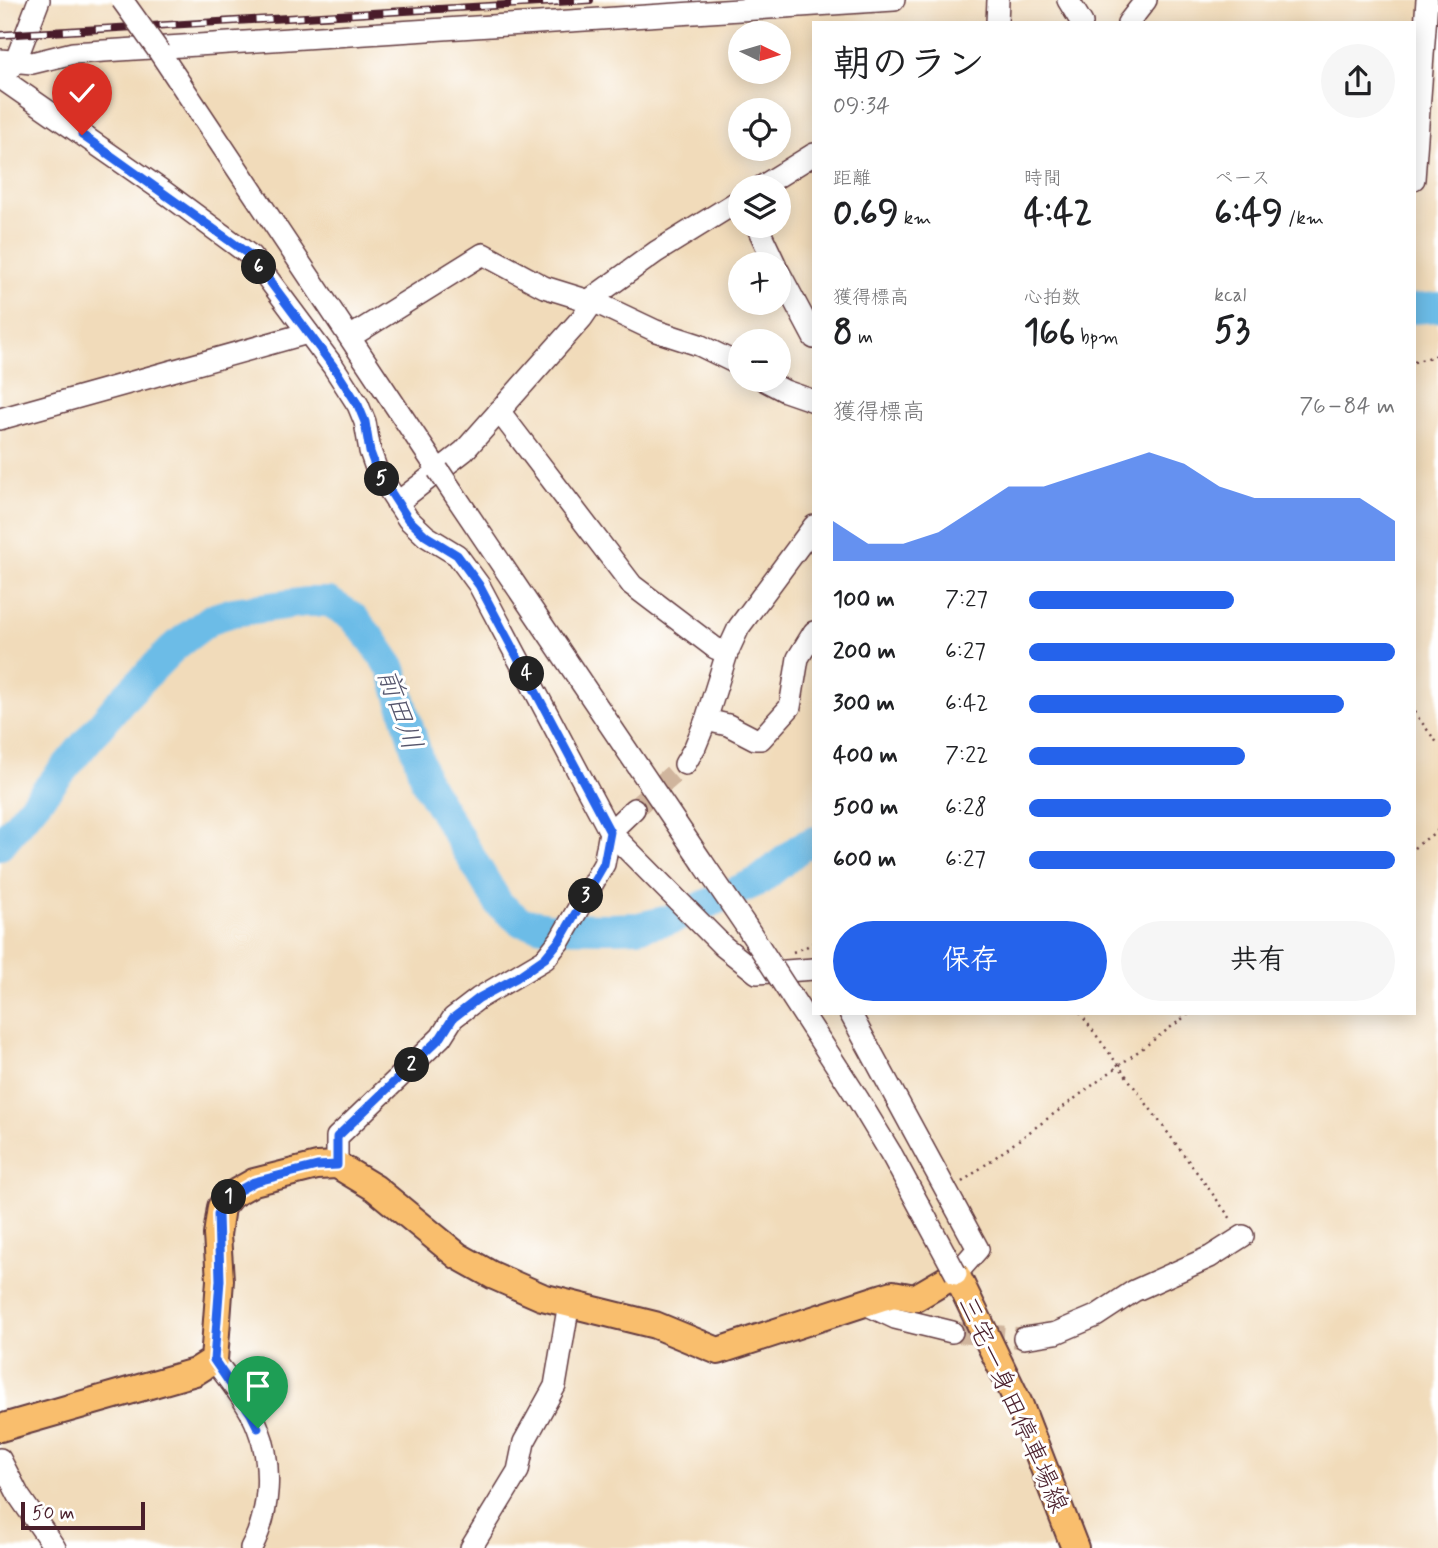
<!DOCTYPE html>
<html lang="ja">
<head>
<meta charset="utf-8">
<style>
  body { margin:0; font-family:Mynerve,"Klee One",sans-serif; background:#f6f6f6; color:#202124; height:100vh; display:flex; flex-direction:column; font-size:26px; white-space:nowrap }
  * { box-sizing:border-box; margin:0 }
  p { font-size:23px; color:#757577 }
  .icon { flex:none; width:38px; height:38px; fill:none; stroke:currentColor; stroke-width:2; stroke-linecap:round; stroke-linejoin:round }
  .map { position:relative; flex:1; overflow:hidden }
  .sheet { position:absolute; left:812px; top:21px; width:604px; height:994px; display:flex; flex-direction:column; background:#fff; border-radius:0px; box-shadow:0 4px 18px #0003 }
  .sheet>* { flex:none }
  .needle { width:46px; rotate:95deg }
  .buttons { position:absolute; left:728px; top:21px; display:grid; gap:14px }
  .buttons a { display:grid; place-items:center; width:63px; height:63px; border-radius:50%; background:#fff; box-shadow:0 4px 18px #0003; font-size:35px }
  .scale { position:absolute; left:21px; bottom:18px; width:124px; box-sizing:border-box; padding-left:7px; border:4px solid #4a1f2b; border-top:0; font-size:19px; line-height:24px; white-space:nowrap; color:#4a1f2b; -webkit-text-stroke:5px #fff; paint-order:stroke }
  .pin { position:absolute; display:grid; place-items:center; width:60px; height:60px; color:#fff; margin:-72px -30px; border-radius:50% 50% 50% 0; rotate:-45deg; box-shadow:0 0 7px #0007 }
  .pin .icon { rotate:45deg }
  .km { position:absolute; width:35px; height:35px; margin:-18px; border-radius:50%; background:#222; color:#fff; font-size:19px; line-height:35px; text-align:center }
  .round { display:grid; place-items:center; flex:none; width:74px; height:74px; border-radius:37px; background:#f6f6f6 }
  .headline { display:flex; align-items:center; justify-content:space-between; height:119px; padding:0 21px }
  h1 { font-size:38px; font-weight:700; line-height:52px }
  .stats { display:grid; grid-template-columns:repeat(3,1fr); gap:10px; height:119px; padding:7px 21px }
  .stats div { display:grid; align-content:center }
  .stats b { font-size:35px; font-weight:700 }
  .stats small { font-size:19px; font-weight:400 }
  .stats p { font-size:19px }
  .chart { height:196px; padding:14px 21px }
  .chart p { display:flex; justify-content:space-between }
  .chart svg { width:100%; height:126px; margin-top:7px; fill:#2563eb; opacity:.7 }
  .cta { display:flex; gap:14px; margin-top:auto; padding:14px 21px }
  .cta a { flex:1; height:80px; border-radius:42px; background:#2563eb; color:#fff; font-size:28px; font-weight:700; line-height:80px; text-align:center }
  .cta a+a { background:#f6f6f6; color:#202124 }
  ul { padding:0 21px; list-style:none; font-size:23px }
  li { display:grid; grid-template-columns:112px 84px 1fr; align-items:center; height:52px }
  li i { height:18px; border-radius:9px; background:#2563eb }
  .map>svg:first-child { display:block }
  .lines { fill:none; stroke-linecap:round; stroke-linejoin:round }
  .river { stroke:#6cbce7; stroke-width:30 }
  .minor-tunnel { stroke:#d0b59d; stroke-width:21; stroke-dasharray:21 10; stroke-linecap:butt }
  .minor-casing { stroke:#633b40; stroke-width:24 }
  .major-casing { stroke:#633b40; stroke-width:30 }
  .path { stroke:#633b40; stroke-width:2.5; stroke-dasharray:2 5; stroke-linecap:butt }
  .minor { stroke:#fff; stroke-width:21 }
  .major { stroke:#f9be6d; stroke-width:26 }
  .rail-casing { stroke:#4a1f2b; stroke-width:8 }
  .rail { stroke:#fff; stroke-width:5; stroke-dasharray:16; stroke-linecap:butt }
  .minor-bridge-casing { stroke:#633b40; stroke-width:24; stroke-linecap:butt }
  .minor-bridge { stroke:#fff; stroke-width:21 }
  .route-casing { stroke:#fff; stroke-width:14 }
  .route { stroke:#2563eb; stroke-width:9 }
  .labels { text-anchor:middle; stroke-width:6; stroke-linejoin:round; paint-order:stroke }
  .street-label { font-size:26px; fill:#4a1f2b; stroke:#fff }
  .water-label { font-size:28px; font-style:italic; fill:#56566d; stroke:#fff }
</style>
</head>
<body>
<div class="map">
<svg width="1438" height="1548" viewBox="0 0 1438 1548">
  <rect width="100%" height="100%" fill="#fff"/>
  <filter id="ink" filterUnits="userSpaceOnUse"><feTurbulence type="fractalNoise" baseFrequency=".0143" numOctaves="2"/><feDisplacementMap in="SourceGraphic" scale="14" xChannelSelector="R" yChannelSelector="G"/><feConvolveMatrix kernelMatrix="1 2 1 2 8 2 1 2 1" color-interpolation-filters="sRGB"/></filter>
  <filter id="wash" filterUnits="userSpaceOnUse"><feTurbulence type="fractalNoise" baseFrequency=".00686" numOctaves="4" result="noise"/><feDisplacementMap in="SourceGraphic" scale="28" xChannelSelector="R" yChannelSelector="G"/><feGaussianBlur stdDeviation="1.57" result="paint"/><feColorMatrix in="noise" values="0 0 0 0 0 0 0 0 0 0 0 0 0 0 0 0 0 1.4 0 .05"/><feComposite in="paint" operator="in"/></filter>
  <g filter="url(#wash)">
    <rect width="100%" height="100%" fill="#f1dbba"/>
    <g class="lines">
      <!-- river -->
      <g class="river">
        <path d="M1414,309L1438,307"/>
        <path d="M0,845L120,702L174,647L211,619L233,612L306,602H329L352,616L373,641L392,669L425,781L499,904L521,922L548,927L610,928L638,927L673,919L759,881L801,847L814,841"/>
      </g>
    </g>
  </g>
  <g filter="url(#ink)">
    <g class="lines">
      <!-- minor-tunnel -->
      <g class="minor-tunnel">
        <path d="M634,809L685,764"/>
        <path d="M952,1332L1024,1338"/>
      </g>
      <!-- minor casing -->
      <g class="minor-casing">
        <g id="minor">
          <path d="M1068,0L1082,23"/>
          <path d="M997,23L998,0"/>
          <path d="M1128,23L1146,0"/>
          <path d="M160,53L438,470"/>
          <path d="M0,60L32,63L73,53L894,0"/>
          <path d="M8,71L16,60L39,0"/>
          <path d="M2,79L163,191L251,256L333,366L358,405L365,422L370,451L377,471L408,519L426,536L457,555L479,585L610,832L723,946L757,973L814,969"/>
          <path d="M1414,179L1427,0"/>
          <path d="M761,187L814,154"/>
          <path d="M757,226L775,264"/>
          <path d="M779,272L814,338"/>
          <path d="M588,301L656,252L740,200"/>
          <path d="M350,337L483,254L544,287L599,304L656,331L699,345L740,365"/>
          <path d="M764,380L785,391L814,401"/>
          <path d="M499,411L632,585L715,648L727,653"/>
          <path d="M0,419L308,333"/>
          <path d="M397,503L464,451L582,318L593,302"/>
          <path d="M706,720L728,725L755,739H761L790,707L798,658L814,632"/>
          <path d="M685,764L695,747L706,720L727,653L739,627L814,526"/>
          <path d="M703,863L746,926"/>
          <path d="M850,1013L978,1249L956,1274"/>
          <path d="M337,1165V1137L441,1037L453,1018L479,998L545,959L560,940L604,864L610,832L634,809"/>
          <path d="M863,1303L895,1318L952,1332"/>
          <path d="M1024,1338L1056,1333L1096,1316L1134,1291L1210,1257L1243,1236"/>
          <path d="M214,1360C230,1381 249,1404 258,1428C273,1465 270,1513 251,1548"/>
          <path d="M0,1459L19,1496L55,1548"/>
          <path d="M471,1548L518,1471L524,1442L555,1386L569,1303"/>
        </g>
      </g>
      <!-- major casing -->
      <g class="major-casing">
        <path id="major" d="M0,1428L195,1372L214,1360L220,1280L217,1235L221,1207L231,1195L254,1182L317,1166L337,1165L375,1188L458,1256L492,1275L542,1297L655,1325L718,1351L883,1297L893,1294L915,1298L956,1274L1020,1406L1075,1548"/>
      </g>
      <!-- path -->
      <g class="path">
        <path d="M1414,362L1438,355"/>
        <path d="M1414,712L1438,744"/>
        <path d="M1414,848L1438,830"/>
        <path d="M793,952L806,947L814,942"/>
        <path d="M1080,1013L1231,1219"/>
        <path d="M962,1182L1190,1013"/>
      </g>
      <!-- minor -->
      <use href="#minor" class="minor"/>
      <!-- major -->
      <use href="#major" class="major"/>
      <!-- rail casing -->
      <g class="rail-casing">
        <path id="rail" d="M0,35L590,0"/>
      </g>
      <!-- rail -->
      <use href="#rail" class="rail"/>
      <!-- minor-bridge casing -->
      <g class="minor-bridge-casing">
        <g id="minor-bridge">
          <path d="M122,0L160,53"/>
          <path d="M438,470L703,863"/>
          <path d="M746,926L858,1099L893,1157L956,1274"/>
        </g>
      </g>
      <!-- minor-bridge -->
      <use href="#minor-bridge" class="minor-bridge"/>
    </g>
  </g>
  <g class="lines" filter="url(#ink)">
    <!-- route casing -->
    <g class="route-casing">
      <path id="route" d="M82,135L251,256L333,366L358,405L365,422L370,452L377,471L408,519L426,536L457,555L479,585L610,832L604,864L560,940L545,958L516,978L479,998L453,1018L441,1037L337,1137V1165L317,1166L254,1182L231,1195L225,1200L218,1214L220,1280L214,1360L251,1414L258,1428"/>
    </g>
    <!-- route -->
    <use href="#route" class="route"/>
  </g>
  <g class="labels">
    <!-- street labels -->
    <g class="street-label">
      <text transform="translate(1014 1404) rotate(66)" y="9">三宅一身田停車場線</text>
    </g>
    <!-- water labels -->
    <g class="water-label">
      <text transform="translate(401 709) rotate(71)" y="10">前田川</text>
    </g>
  </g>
</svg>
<div class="buttons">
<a><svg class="needle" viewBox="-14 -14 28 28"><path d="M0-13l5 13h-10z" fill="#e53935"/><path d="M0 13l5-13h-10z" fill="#757577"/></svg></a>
<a><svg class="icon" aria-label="locate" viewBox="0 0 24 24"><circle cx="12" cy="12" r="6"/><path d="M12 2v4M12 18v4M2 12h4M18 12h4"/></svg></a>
<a><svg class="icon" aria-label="layers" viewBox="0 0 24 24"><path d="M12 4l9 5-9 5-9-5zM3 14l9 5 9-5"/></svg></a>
<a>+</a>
<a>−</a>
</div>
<div class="scale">50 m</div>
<div class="pin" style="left:258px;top:1428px;background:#1e9e55"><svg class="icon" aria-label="arrive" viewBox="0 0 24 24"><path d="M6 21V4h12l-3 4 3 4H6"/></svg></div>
<div class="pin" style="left:82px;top:135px;background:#d93025"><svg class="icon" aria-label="check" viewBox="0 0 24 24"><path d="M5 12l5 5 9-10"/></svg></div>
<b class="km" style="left:229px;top:1197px">1</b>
<b class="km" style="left:412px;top:1065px">2</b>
<b class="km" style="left:586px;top:896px">3</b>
<b class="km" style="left:527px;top:674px">4</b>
<b class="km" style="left:382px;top:479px">5</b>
<b class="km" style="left:259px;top:267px">6</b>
<section class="sheet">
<div class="headline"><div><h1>朝のラン</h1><p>09:34</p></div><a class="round"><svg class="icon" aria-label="share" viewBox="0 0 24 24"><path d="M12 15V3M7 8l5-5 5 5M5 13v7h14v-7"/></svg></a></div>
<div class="stats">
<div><p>距離</p><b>0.69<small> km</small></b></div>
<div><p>時間</p><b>4:42</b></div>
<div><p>ペース</p><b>6:49<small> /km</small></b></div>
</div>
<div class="stats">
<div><p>獲得標高</p><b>8<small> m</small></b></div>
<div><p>心拍数</p><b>166<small> bpm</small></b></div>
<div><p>kcal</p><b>53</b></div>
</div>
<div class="chart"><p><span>獲得標高</span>76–84 m</p>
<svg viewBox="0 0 160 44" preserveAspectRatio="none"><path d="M0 44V30L10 38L20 38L30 34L40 26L50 18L60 18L70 14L80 10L90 6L100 10L110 18L120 22L130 22L140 22L150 22L160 30V44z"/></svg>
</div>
<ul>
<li><b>100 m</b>7:27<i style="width:56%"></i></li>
<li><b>200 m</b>6:27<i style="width:100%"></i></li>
<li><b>300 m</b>6:42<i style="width:86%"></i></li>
<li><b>400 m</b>7:22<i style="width:59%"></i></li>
<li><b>500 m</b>6:28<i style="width:99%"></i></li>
<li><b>600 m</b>6:27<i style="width:100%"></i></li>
</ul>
<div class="cta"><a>保存</a><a>共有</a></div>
</section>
</div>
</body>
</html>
